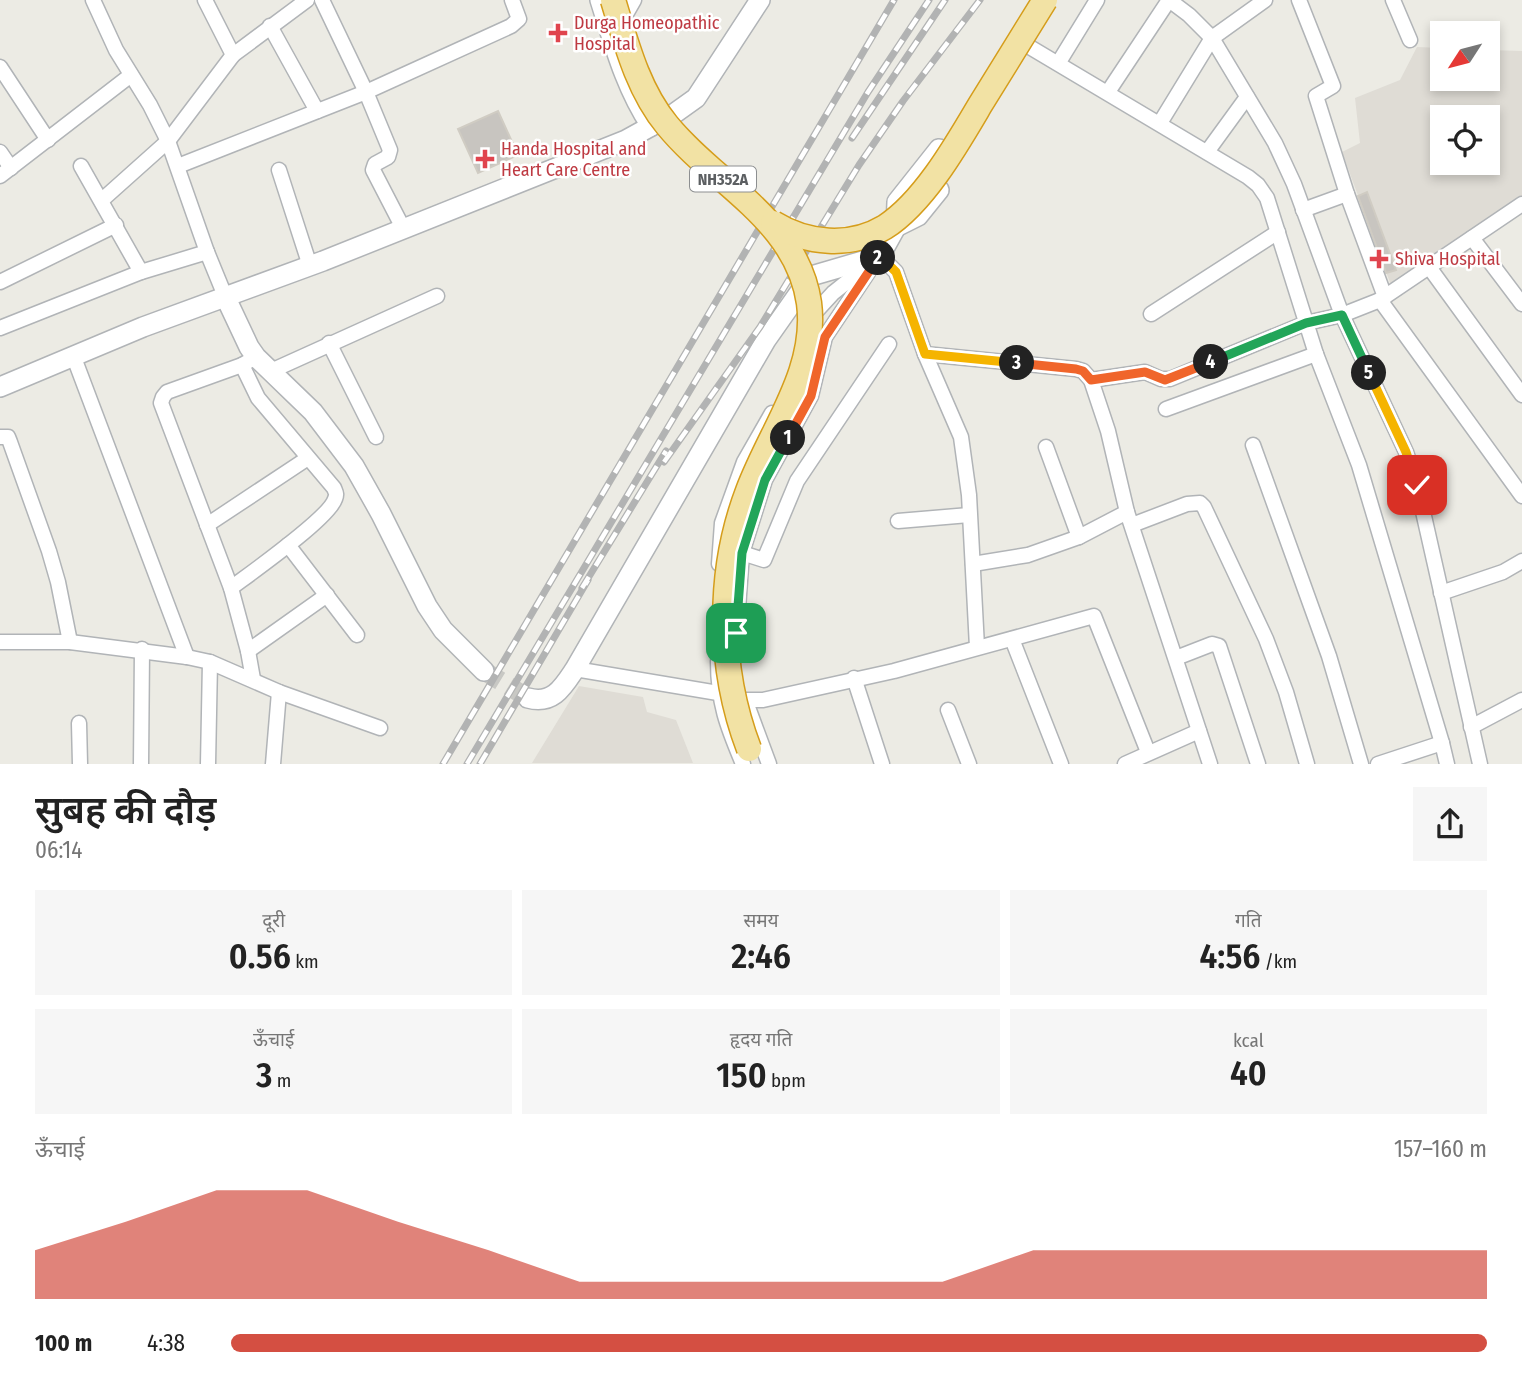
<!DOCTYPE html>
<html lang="hi">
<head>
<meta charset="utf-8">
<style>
  body { margin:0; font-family:"Fira Sans Condensed","Noto Sans Devanagari",sans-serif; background:#f6f6f6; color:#222; height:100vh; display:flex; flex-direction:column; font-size:26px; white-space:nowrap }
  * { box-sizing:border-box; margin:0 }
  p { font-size:23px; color:#767676 }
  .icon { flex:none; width:38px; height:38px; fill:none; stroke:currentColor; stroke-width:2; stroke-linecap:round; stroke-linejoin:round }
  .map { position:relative; height:764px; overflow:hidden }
  .sheet { display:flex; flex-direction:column; background:#fff; flex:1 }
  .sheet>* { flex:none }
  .needle { width:46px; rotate:234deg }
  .controls { position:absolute; left:1430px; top:21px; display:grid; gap:14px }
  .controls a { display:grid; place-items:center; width:70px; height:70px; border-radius:0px; background:#fff; box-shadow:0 4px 10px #0003; font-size:35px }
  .pin { position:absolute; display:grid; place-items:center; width:60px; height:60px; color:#fff; margin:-30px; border-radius:14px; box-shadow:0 4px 10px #0006 }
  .km { position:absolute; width:35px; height:35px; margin:-18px; border-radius:50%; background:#222; color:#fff; font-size:19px; line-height:35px; text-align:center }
  .round { display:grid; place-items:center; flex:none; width:74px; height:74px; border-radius:0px; background:#f6f6f6 }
  .head { display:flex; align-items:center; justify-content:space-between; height:119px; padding:0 35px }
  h1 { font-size:38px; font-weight:600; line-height:52px }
  .metrics { display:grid; grid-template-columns:repeat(3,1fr); gap:10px; height:119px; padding:7px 35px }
  .metrics div { display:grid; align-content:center; border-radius:0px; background:#f6f6f6; text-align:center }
  .metrics b { font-size:35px; font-weight:600 }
  .metrics small { font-size:19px; font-weight:400 }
  .metrics p { font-size:19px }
  .chart { height:196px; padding:14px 35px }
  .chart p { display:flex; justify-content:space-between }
  .chart svg { width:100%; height:126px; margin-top:7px; fill:#d44f42; opacity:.7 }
  ul { padding:0 35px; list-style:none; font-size:23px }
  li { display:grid; grid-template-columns:112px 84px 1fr; align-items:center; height:52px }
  li i { height:18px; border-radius:9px; background:#d44f42 }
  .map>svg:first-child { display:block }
  .education { fill:#dfdcd5; fill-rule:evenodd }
  .building { fill:#c8c5c0; stroke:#d0ccc3; stroke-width:2 }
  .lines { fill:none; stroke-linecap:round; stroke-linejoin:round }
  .tertiary-tunnel { stroke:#c8c8c4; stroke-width:19; stroke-dasharray:19 10; stroke-linecap:butt }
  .minor-casing { stroke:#b1b4b7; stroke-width:17 }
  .tertiary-casing { stroke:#b1b4b7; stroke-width:22 }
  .minor { stroke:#fff; stroke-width:14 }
  .tertiary { stroke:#fff; stroke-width:19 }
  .rail-casing { stroke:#b2b3b3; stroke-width:7 }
  .rail { stroke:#fff; stroke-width:4.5; stroke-dasharray:13; stroke-linecap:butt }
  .trunk-bridge-casing { stroke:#d59d1b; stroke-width:27; stroke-linecap:butt }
  .trunk-bridge { stroke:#f2e2a4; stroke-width:24 }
  .split-1-casing { stroke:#fff; stroke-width:14 }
  .split-2-casing { stroke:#fff; stroke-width:14 }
  .split-3-casing { stroke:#fff; stroke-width:14 }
  .split-4-casing { stroke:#fff; stroke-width:14 }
  .split-5-casing { stroke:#fff; stroke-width:14 }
  .split-6-casing { stroke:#fff; stroke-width:14 }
  .split-1 { stroke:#22a559; stroke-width:9 }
  .split-2 { stroke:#f0652b; stroke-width:9 }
  .split-3 { stroke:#f5b400; stroke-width:9 }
  .split-4 { stroke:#f0652b; stroke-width:9 }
  .split-5 { stroke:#22a559; stroke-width:9 }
  .split-6 { stroke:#f5b400; stroke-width:9 }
  .health-dot { fill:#e0444e; stroke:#fff; stroke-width:2.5 }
  .labels { text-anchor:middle; stroke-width:5; stroke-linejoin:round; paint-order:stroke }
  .shield { fill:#fff; stroke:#8d8f91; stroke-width:2 }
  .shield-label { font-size:16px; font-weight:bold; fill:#5c5f62 }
  .health-label { font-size:18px; fill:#be3a42; stroke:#fff; text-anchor:start }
</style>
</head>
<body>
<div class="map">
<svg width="1522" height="764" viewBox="0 0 1522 764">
  <rect width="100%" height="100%" fill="#ecebe4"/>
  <!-- education -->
  <g class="education">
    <path d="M1417,47L1442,48V79H1488V50L1522,51V198L1392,288L1342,152L1360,143L1355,98L1400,80ZM1442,117H1488V163H1442Z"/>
    <path d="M579,686L643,697L647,712L676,720L693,763H532Z"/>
  </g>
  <!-- building -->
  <g class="building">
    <path d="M498,111L518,155L478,173L458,129Z"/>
    <path d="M1367,192L1396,270L1386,273L1358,196Z"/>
  </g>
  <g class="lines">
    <!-- tertiary-tunnel -->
    <path class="tertiary-tunnel" d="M484,671L528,698"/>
    <!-- minor casing -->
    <g class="minor-casing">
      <g id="minor">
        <path d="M93,0L116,50L150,105L168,141L207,252L225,296"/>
        <path d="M205,0L233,55"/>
        <path d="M322,0L366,92L390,150L388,157L375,164L373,170L403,228"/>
        <path d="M1169,0L1189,15L1212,38L1275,143L1294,184L1342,315L1406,452L1417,485L1480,764"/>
        <path d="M1299,0L1333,86L1316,96L1347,194L1385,297"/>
        <path d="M1393,0L1410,40"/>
        <path d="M626,14L634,0"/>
        <path d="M270,26L317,111"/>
        <path d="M1028,46L1248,177L1258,185L1267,198L1316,354L1359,465L1442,743L1447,764"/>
        <path d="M1059,62L1097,0"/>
        <path d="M0,67L48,140"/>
        <path d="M1108,92L1169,0"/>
        <path d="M1160,123L1212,38L1265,0"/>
        <path d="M0,152L11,168"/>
        <path d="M1207,152L1247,97"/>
        <path d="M81,166L141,272"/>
        <path d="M178,166L366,92L511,26L519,19L512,0"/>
        <path d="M279,170L310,266"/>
        <path d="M0,176L131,75"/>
        <path d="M102,200L168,141L233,55L307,0"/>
        <path d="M1303,210L1347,194"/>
        <path d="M1472,238L1522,304"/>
        <path d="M880,256L896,272L925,354L961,437L969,495L977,647"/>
        <path d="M1429,267L1522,395"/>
        <path d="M0,282L116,225"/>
        <path d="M1380,300L1522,496"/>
        <path d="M1151,314L1278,232"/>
        <path d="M810,318L833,293L873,261"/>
        <path d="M0,328L141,272L207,252"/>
        <path d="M329,343L376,437"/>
        <path d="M925,354L1076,369L1083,371L1091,380L1108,431L1127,512L1210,764"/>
        <path d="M73,355L187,657"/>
        <path d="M271,371L437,296"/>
        <path d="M1091,380L1145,372L1161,379H1170L1306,323L1342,315L1380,300L1522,204"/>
        <path d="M1166,409L1316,354"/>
        <path d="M0,437H8L10,442L49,551L58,582L70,642"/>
        <path d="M1253,445L1329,656L1361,764"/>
        <path d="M1046,447L1079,537"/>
        <path d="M898,521L969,515"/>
        <path d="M207,525L308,458"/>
        <path d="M1132,525L1187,504L1200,503L1204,507L1266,639L1286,692L1307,764"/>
        <path d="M288,545L357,635"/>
        <path d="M742,553L764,560L797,481L889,344"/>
        <path d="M719,564L722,523L744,462L772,413"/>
        <path d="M973,564L1028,555L1079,537L1127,512"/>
        <path d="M231,588C251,573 329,518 335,499C337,494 336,493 334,488L258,398L242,365"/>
        <path d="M1441,593L1503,572L1522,561"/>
        <path d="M737,623L742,553L765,480L811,396L825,337L869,271"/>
        <path d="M1012,639L1061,764"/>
        <path d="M0,642H70L187,657L210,662L279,692L380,728"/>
        <path d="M248,651L327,595"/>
        <path d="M1176,658L1212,644L1219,646L1258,764"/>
        <path d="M718,661C718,703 727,726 743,764"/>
        <path d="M575,669L718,693"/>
        <path d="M854,678L882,764"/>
        <path d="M253,679L248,651L231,588L161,403L163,397L167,392L242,365L256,357"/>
        <path d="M745,700H763L894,671L1094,616L1148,752"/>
        <path d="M746,702L769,764"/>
        <path d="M948,710L969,764"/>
        <path d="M79,723L80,764"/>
        <path d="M1471,727L1522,700"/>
        <path d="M141,764L142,649"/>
        <path d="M208,764L210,662"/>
        <path d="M273,764L279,692"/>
        <path d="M1125,764L1199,731"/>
        <path d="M1378,764L1442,743"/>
      </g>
    </g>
    <!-- tertiary casing -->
    <g class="tertiary-casing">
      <g id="tertiary">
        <path d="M600,0C614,44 625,87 651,126"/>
        <path d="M896,227L918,216L939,190"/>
        <path d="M225,296L249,347L256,357L313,412L354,466L381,514L427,606L443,630L484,671"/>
        <path d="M0,387L143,327L323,261L626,140L675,113L696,98L760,0"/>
        <path d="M528,698C553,705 563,687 575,669L766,340L811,276L880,256L896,227L897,202L939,149"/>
      </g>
    </g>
    <!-- minor -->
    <use href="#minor" class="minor"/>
    <!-- tertiary -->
    <use href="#tertiary" class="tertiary"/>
    <!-- rail casing -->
    <g class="rail-casing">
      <g id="rail">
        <path d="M852,138L945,0"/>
        <path d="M664,462L760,327L859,165L903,101L980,0"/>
        <path d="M582,588L666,451"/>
        <path d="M443,764L894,0"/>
        <path d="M467,764L868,92L929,0"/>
        <path d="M480,764L588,580"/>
      </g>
    </g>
    <!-- rail -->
    <use href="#rail" class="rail"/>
    <!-- trunk-bridge casing -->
    <g class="trunk-bridge-casing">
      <g id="trunk-bridge">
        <path d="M613,0C626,43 638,90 667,125C715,184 797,220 809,303C818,371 771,429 748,491C717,572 718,668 749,749"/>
        <path d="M773,223C807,244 850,248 885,227C924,202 957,144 980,105C1002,70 1023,35 1045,0"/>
      </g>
    </g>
    <!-- trunk-bridge -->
    <use href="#trunk-bridge" class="trunk-bridge"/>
  </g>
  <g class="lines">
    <!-- split-1 casing -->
    <g class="split-1-casing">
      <path id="split-1" d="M736,633L742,553L765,480L788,438"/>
    </g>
    <!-- split-2 casing -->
    <g class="split-2-casing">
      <path id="split-2" d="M788,438L811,396L825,337L878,258"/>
    </g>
    <!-- split-3 casing -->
    <g class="split-3-casing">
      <path id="split-3" d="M878,258L880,256L896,272L925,354L1017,363"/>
    </g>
    <!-- split-4 casing -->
    <g class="split-4-casing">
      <path id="split-4" d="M1017,363L1076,369L1083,371L1091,380L1145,372L1165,380L1211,362"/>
    </g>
    <!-- split-5 casing -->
    <g class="split-5-casing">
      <path id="split-5" d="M1211,362L1306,323L1342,315L1369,373"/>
    </g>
    <!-- split-6 casing -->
    <g class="split-6-casing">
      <path id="split-6" d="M1369,373L1406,452L1417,485"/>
    </g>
    <!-- split-1 -->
    <use href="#split-1" class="split-1"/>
    <!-- split-2 -->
    <use href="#split-2" class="split-2"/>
    <!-- split-3 -->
    <use href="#split-3" class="split-3"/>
    <!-- split-4 -->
    <use href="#split-4" class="split-4"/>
    <!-- split-5 -->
    <use href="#split-5" class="split-5"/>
    <!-- split-6 -->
    <use href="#split-6" class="split-6"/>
  </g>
  <!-- markers -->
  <g class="health-dot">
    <path d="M554.5 22.5h7v7h7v7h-7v7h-7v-7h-7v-7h7z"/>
    <path d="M481.5 148.5h7v7h7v7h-7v7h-7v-7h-7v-7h7z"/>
    <path d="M1375.5 248.5h7v7h7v7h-7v7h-7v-7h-7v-7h7z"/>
  </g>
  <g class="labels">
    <!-- shield labels -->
    <rect class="shield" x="690" y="166.5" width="66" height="25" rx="5"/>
    <g class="shield-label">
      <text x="723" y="185">NH352A</text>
    </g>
    <!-- health labels -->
    <g class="health-label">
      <text x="574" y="29">Durga Homeopathic<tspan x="574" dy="21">Hospital</tspan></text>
      <text x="501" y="155">Handa Hospital and<tspan x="501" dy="21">Heart Care Centre</tspan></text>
      <text x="1395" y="265">Shiva Hospital</text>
    </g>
  </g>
</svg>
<div class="controls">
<a><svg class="needle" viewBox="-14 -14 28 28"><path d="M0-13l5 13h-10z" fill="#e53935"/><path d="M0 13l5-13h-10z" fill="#767676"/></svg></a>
<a><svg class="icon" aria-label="locate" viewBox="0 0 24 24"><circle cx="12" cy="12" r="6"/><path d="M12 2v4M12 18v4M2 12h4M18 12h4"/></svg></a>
</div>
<div class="pin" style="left:736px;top:633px;background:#1e9e55"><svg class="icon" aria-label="arrive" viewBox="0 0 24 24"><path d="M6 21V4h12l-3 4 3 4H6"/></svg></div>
<div class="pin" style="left:1417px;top:485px;background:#d93025"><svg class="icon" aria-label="check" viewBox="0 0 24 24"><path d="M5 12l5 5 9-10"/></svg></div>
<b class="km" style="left:788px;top:438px">1</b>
<b class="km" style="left:878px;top:258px">2</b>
<b class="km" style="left:1017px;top:363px">3</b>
<b class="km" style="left:1211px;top:362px">4</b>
<b class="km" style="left:1369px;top:373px">5</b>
</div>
<section class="sheet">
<div class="head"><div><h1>सुबह की दौड़</h1><p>06:14</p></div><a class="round"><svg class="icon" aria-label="share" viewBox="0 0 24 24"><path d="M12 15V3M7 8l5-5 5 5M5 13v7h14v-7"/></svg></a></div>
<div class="metrics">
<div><p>दूरी</p><b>0.56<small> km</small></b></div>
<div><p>समय</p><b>2:46</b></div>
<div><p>गति</p><b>4:56<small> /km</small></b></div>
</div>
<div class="metrics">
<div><p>ऊँचाई</p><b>3<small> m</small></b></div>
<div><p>हृदय गति</p><b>150<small> bpm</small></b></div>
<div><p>kcal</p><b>40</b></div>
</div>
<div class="chart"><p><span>ऊँचाई</span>157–160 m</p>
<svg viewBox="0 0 160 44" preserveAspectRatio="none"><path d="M0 44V27L10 17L20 6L30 6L40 17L50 27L60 38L70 38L80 38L90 38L100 38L110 27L120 27L130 27L140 27L150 27L160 27V44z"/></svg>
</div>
<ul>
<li><b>100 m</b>4:38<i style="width:100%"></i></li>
</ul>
</section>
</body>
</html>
